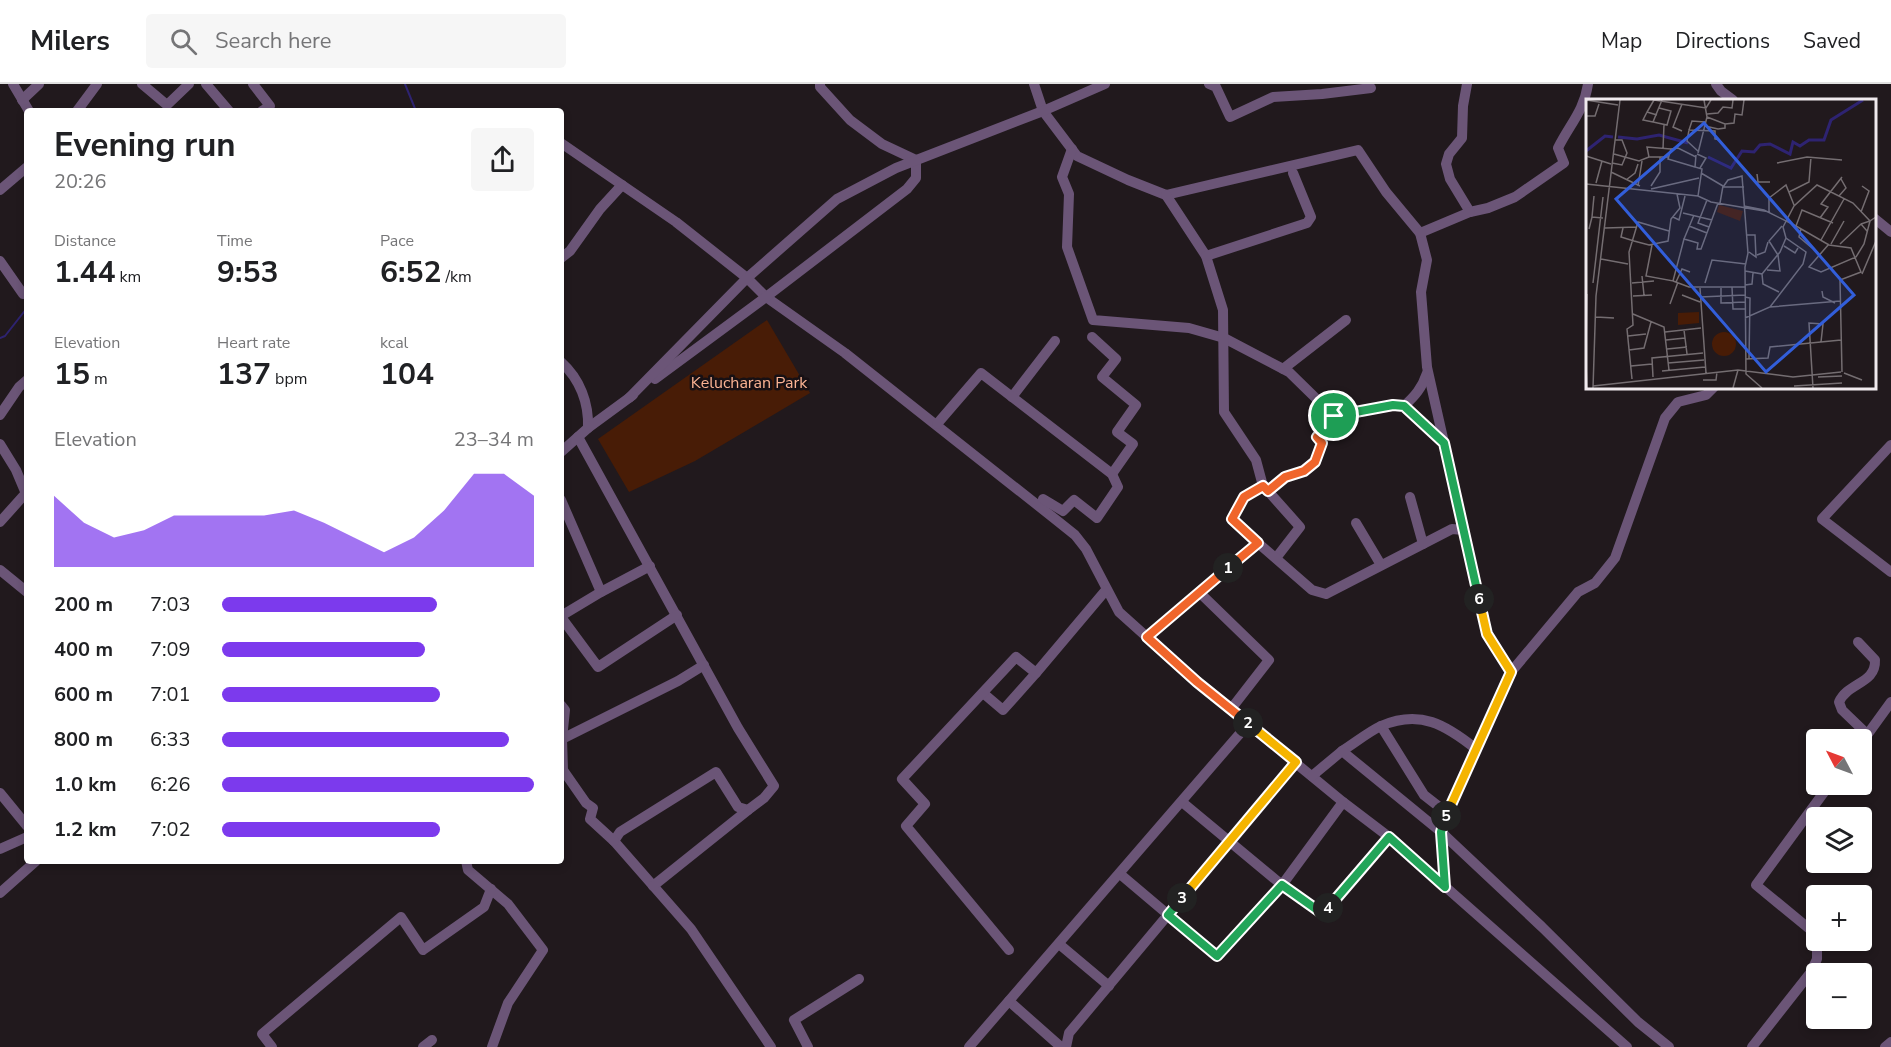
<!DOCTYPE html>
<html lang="en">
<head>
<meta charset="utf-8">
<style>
  body { margin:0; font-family:"Nunito Sans",sans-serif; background:#f6f6f6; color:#202124; height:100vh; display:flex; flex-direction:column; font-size:22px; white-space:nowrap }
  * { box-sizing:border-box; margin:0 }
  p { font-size:20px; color:#757577 }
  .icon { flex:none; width:33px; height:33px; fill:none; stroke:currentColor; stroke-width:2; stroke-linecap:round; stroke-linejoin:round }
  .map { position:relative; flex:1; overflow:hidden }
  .side { position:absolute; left:24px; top:24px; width:540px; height:756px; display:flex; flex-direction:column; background:#fff; border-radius:6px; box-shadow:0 3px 9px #0003 }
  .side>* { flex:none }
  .needle { width:39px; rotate:311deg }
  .tools { position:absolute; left:1806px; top:645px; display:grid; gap:12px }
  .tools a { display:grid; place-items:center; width:66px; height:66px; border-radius:6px; background:#fff; box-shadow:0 3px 9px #0003; font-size:30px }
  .pin { position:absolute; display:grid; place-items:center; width:51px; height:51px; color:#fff; margin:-26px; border:3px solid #fff; border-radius:50%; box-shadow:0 2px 6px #0007 }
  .km { position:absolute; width:30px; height:30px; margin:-15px; border-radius:50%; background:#222; color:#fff; font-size:16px; line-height:30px; text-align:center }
  .round { display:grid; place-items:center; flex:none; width:63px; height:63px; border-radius:6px; background:#f6f6f6 }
  .headline { display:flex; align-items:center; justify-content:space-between; height:102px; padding:0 30px }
  h1 { font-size:33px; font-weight:700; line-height:45px }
  .metrics { display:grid; grid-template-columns:repeat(3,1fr); gap:9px; height:102px; padding:6px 30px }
  .metrics div { display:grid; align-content:center }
  .metrics b { font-size:30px; font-weight:700 }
  .metrics small { font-size:16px; font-weight:400 }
  .metrics p { font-size:16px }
  .chart { height:168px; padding:12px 30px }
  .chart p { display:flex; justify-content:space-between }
  .chart svg { width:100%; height:108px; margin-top:6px; fill:#7c3aed; opacity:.7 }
  ul { padding:0 30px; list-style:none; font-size:20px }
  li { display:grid; grid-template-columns:96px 72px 1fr; align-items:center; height:45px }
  li i { height:15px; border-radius:8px; background:#7c3aed }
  header { display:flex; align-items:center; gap:36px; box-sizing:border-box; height:84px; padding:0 30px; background:#fff; border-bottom:2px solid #e0e0e0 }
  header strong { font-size:28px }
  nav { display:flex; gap:33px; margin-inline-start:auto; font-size:21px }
  .search { width:420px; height:54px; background:#f6f6f6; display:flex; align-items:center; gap:15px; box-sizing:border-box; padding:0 21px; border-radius:6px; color:#757577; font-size:22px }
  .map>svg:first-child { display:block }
  .green { fill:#481c06 }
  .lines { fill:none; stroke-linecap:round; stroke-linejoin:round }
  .stream { stroke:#2e2371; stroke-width:2 }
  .minor { stroke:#6b5577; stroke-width:10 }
  .split-1-casing { stroke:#fff; stroke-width:12 }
  .split-2-casing { stroke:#fff; stroke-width:12 }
  .split-3-casing { stroke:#fff; stroke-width:12 }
  .split-4-casing { stroke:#fff; stroke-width:12 }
  .split-5-casing { stroke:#fff; stroke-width:12 }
  .split-6-casing { stroke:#fff; stroke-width:12 }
  .split-7-casing { stroke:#fff; stroke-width:12 }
  .split-1 { stroke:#f0652b; stroke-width:8 }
  .split-2 { stroke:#f0652b; stroke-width:8 }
  .split-3 { stroke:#f5b400; stroke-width:8 }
  .split-4 { stroke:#22a559; stroke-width:8 }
  .split-5 { stroke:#22a559; stroke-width:8 }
  .split-6 { stroke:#f5b400; stroke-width:8 }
  .split-7 { stroke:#22a559; stroke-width:8 }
  .labels { text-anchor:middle; stroke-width:5; stroke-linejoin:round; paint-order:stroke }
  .park-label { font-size:16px; fill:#fbb393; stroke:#171014 }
  .inset-river { fill:none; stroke:#2e2371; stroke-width:3 }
  .inset-road { fill:none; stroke:#746d71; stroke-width:1.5 }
  .view { fill:#325eda; fill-opacity:0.15; stroke:#325eda; stroke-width:3 }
  .inset-edge { fill:none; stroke:#f0eaee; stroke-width:3 }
</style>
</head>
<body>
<header>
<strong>Milers</strong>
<div class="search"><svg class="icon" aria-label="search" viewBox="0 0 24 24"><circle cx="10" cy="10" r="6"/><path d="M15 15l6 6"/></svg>Search here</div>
<nav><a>Map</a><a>Directions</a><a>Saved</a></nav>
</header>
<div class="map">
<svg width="1891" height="963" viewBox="0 0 1891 963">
  <rect width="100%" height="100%" fill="#21191d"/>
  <!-- green -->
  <path class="green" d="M767,236L810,309L695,377L629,408L598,355Z"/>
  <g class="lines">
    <!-- stream -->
    <g class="stream">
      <path d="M405,0L416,27"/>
      <path d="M0,254L5,252L27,224"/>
    </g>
    <!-- minor -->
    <g class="minor">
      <path d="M13,0L29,27"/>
      <path d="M142,0L167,21L189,0"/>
      <path d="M206,0L229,27"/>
      <path d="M253,0L270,22L262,27"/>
      <path d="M820,0V3L850,36L882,60L916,76"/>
      <path d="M1034,0L1043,27L1077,72L1128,96L1166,111L1358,66L1386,108L1420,149L1427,176L1421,208L1427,283L1487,550L1511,588L1445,734L1441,748L1445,803"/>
      <path d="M1209,0L1216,3L1230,33L1273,13L1322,10L1371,4"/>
      <path d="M1467,0L1463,22L1462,54L1449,70L1446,80L1450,95L1470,128L1488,124L1515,113L1564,79L1558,64C1570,40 1584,27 1588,0"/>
      <path d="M1716,0L1721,7L1733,16"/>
      <path d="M22,16L39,0"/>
      <path d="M77,27L97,0"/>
      <path d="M561,59L676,138L747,194L766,213L845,269L1055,435L1075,451L1086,465L1119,528L1197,598L1343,718L1389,753L1627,963"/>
      <path d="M1072,65L1062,93L1069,110L1067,163L1093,236L1189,244L1224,254L1289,288L1334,332L1317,353L1322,359L1315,378L1304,387L1285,393L1268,407L1263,402"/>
      <path d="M0,106L27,83"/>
      <path d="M1166,111L1206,172L1223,226L1224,328L1256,376L1263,402L1244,413L1232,435L1258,459"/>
      <path d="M1874,134L1891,148"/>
      <path d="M1420,149L1470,128"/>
      <path d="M1206,172L1307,139L1311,133L1293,89"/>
      <path d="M561,174L570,167L600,125L622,101"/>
      <path d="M0,177L23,210L27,209"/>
      <path d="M1092,253L1116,275L1102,293L1136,321L1117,348L1133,360L1112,390"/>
      <path d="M561,278C580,295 589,319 588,344"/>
      <path d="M1283,285L1346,236"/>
      <path d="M655,295L766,213L907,105L916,94V76"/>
      <path d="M1012,313L1055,257"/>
      <path d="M629,314L747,194L837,115L896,84L1043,27L1105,0"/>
      <path d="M1404,322C1415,312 1422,304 1427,289"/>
      <path d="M0,331L19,303L27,296"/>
      <path d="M1334,332L1393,321L1404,322L1444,359"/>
      <path d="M937,340L981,289L1112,390L1118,403L1097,434L1074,416L1063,427L1043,415"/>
      <path d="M578,353L738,644L774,702L764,714L748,726L738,723L716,688L620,748L614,757L691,845L771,963"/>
      <path d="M0,360L16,386L27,412"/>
      <path d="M1891,361L1822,435L1891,488"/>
      <path d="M561,368L588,344L633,311"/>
      <path d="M1268,407L1300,443L1276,474"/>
      <path d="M1410,413L1423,460"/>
      <path d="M561,416L601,508"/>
      <path d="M0,438L25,410"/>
      <path d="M1356,439L1381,481"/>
      <path d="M0,486L27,508"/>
      <path d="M1200,509L1269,576L1231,625"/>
      <path d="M561,532L601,508L650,482"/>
      <path d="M561,533L598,583L677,531"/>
      <path d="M1147,553L1258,459L1312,506L1326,510L1452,445L1464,446"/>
      <path d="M1858,558L1875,576C1876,600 1848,598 1839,618L1842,626L1867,650"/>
      <path d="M1511,588L1578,508L1595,499L1615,474L1665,334L1678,318L1706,311L1714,303"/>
      <path d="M983,609L1003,626L1036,589"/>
      <path d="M561,621L565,626L562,655L563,686L586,719L593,724L590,735L614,757"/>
      <path d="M1381,642L1424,711L1447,729"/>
      <path d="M562,655L678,597L704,581"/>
      <path d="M1862,658L1891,618"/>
      <path d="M1342,667C1355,659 1368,648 1381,642C1420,625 1446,641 1476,665"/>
      <path d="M1312,692L1342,667L1441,748L1542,843L1638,938L1669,963"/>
      <path d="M0,709L27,742"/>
      <path d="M1182,718L1282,801L1323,830L1389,753"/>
      <path d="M0,765L27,753"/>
      <path d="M466,777L468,786L508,820L543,866L508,919L492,963"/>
      <path d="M1120,790L1217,872L1282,801L1343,718"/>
      <path d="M653,802L748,726"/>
      <path d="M0,809L36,777"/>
      <path d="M1816,855L1812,847L1756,801L1830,700"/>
      <path d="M1059,860L1109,902"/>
      <path d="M1009,866L906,742L925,720L902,695L1016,573L1036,589L1106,506"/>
      <path d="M1009,917L1061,963"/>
      <path d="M272,963L262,950L401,833L423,866L484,823L491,805"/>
      <path d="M423,963L432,956"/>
      <path d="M808,963L794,936L859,895"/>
      <path d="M969,963L1249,639"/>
      <path d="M1066,963L1069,949L1296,678"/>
      <path d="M1752,963L1811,888L1817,875V856"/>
      <path d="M1885,963L1891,958"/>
    </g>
  </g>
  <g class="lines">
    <!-- split-1 casing -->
    <g class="split-1-casing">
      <path id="split-1" d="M1228,484L1258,459L1232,435L1244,413L1263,402L1268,407L1285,393L1304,387L1315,378L1322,359L1317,353L1334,332"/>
    </g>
    <!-- split-2 casing -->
    <g class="split-2-casing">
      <path id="split-2" d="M1228,484L1147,553L1197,598L1248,639"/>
    </g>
    <!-- split-3 casing -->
    <g class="split-3-casing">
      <path id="split-3" d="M1182,814L1296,678L1248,639"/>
    </g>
    <!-- split-4 casing -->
    <g class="split-4-casing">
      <path id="split-4" d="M1182,814L1168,831L1217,872L1282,801L1323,830L1328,824"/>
    </g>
    <!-- split-5 casing -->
    <g class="split-5-casing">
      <path id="split-5" d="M1328,824L1389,753L1445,803L1441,748L1446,732"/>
    </g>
    <!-- split-6 casing -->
    <g class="split-6-casing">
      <path id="split-6" d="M1446,732L1511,588L1487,550L1479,515"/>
    </g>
    <!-- split-7 casing -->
    <g class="split-7-casing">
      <path id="split-7" d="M1334,332L1393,321L1404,322L1444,359L1479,515"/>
    </g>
    <!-- split-1 -->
    <use href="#split-1" class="split-1"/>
    <!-- split-2 -->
    <use href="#split-2" class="split-2"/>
    <!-- split-3 -->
    <use href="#split-3" class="split-3"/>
    <!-- split-4 -->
    <use href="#split-4" class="split-4"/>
    <!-- split-5 -->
    <use href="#split-5" class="split-5"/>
    <!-- split-6 -->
    <use href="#split-6" class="split-6"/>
    <!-- split-7 -->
    <use href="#split-7" class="split-7"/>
  </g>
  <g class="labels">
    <!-- park labels -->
    <g class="park-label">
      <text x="749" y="304">Kelucharan Park</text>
    </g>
  </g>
  <!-- overview -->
  <g transform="translate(1586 15)">
    <rect width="290" height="290" fill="#21191d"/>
    <path d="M133,106L157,112L154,122L131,113ZM113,213V224L92,226V214ZM126 245a12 12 0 1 1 24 0a12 12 0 1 1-24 0Z" fill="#481c06"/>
    <path class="inset-river" d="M32,38L51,40L73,36L102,44M0,52L19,37L27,38M122,58L145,69L156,52L168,53L174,46L184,45L204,55L207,43L214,47L223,41H238L245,21L277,1"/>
    <path class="inset-road" d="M0,1L32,6M68,1L120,9L125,1M68,1L61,13L71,16M96,5L87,28L96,32M73,9L85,12L81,26L67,23L76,1M61,13L57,21L67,23M121,15L132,14L137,8L146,9L147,1M0,17H9L13,5M121,18L139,25L148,24L149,15L156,16L158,1M119,23L106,22L103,31L129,32V40L134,41M119,27L132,30L139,29V25M103,31L101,42L113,53M77,50L78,25M112,54L121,18L118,1M28,55L53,62L63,58L61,48L85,50M111,55L120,59L114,69M110,56L109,68L116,70L112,97M0,57L25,65M63,58H83M26,64L36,66L41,54L36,41H29M191,64L221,58L256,61M109,68L82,60L85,50L92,49L110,58M25,73L54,87M115,74L137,87L134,104M171,75L172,83H184M40,81L49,74L52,65M10,84L16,62M0,85L112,97L125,103L184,113M52,87L56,62M65,87L74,73V58M137,88L142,81L156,77L162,154L159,168L160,275L176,289M137,88H158M65,90L113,79M203,93L223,83L225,58M253,97L260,89L255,80M121,101L112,124L123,128M158,107L178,111L210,127L216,111L247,124M183,113V99L200,86L208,106M275,113L283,92L276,87M97,114L126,121M6,118L8,97M87,118L93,121L99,97M234,119L242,108L235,105L256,78M103,127L121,134M210,127L243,146L265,149L275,173L254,181L256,273M19,129L51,128M37,129L35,138L48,142L63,146L82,142L85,120L94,109L91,95M215,129L213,138L226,149M3,130L6,118L17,119M161,136H169L170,158L163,153M98,140L108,116M235,141L258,100M243,145L223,168L235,173L270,158L278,145L284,122L290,118M245,145L258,122M254,145L275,125L281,132M66,146L60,177L87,182L98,140L112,144L111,150H115L132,104M198,147L209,154L212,149M171,156L179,153L182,143M15,160L42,165M181,171L194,172L192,156L183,142L196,127M159,172L176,175L177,185L193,193M176,175L194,153L200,139M276,175L290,142M56,177L58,196M87,182L103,188H159M90,183L96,170L104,173M7,184L17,98M46,184L68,182M119,184L126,161L160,165M159,186L166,185L167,174M146,188L147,210H159M114,189L120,274M135,189V204L159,203M236,192L237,198L249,204M96,196L114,203M47,197L66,196M114,198L159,196M159,198L164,199L163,260M84,205L92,183M184,208L254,202M47,215L78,228L83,271M10,218L28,219M159,219L184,208L217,165L220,153L200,139L197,128L208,107L231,86L267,104L284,122L275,125M98,231L101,255M79,233L115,229M42,237L60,235M80,241L99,239M81,250L101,248M0,251L1,195M43,251L58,249L65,223M160,260L182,259L184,248L255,241M82,264L118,261M0,266L1,289M45,267L66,265M76,272L119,268M258,274L276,281M67,278L66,259L117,254M232,278L256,277M46,280L41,230L47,226L43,153L52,123L83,132M117,281H130L131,273M7,287L152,271L207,278L255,273M208,287L256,284M7,289L10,197L34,1M147,289L152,271M227,289L223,224L237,225L235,243"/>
    <path class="view" d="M118,24L268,196L180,273L30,100Z"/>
    <rect width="290" height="290" class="inset-edge"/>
  </g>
</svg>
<div class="tools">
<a><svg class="needle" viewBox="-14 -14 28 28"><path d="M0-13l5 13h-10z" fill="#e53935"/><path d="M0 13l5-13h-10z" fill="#757577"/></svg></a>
<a><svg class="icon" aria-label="layers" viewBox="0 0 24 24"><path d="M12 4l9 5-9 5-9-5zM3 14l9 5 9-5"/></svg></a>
<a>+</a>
<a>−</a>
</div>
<div class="pin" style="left:1334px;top:332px;background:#1e9e55"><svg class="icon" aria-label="arrive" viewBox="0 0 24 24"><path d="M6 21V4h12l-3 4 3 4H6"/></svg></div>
<b class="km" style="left:1228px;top:484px">1</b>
<b class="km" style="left:1248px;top:639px">2</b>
<b class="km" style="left:1182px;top:814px">3</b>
<b class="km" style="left:1328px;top:824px">4</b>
<b class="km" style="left:1446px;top:732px">5</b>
<b class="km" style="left:1479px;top:515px">6</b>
<section class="side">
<div class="headline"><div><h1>Evening run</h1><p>20:26</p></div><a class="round"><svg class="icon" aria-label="share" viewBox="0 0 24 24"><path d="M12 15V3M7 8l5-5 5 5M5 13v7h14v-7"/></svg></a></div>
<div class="metrics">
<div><p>Distance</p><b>1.44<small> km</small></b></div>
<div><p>Time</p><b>9:53</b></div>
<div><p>Pace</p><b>6:52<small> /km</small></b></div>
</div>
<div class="metrics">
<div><p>Elevation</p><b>15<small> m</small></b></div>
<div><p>Heart rate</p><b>137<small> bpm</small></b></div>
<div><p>kcal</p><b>104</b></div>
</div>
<div class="chart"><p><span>Elevation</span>23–34 m</p>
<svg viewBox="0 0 160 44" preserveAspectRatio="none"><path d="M0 44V15L10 26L20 32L30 29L40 23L50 23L60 23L70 23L80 21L90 26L100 32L110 38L120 32L130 21L140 6L150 6L160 15V44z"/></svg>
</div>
<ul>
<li><b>200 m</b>7:03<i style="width:69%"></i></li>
<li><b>400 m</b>7:09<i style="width:65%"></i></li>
<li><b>600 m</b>7:01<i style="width:70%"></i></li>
<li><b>800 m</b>6:33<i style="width:92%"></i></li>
<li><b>1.0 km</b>6:26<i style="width:100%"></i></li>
<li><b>1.2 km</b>7:02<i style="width:70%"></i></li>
</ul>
</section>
</div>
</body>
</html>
